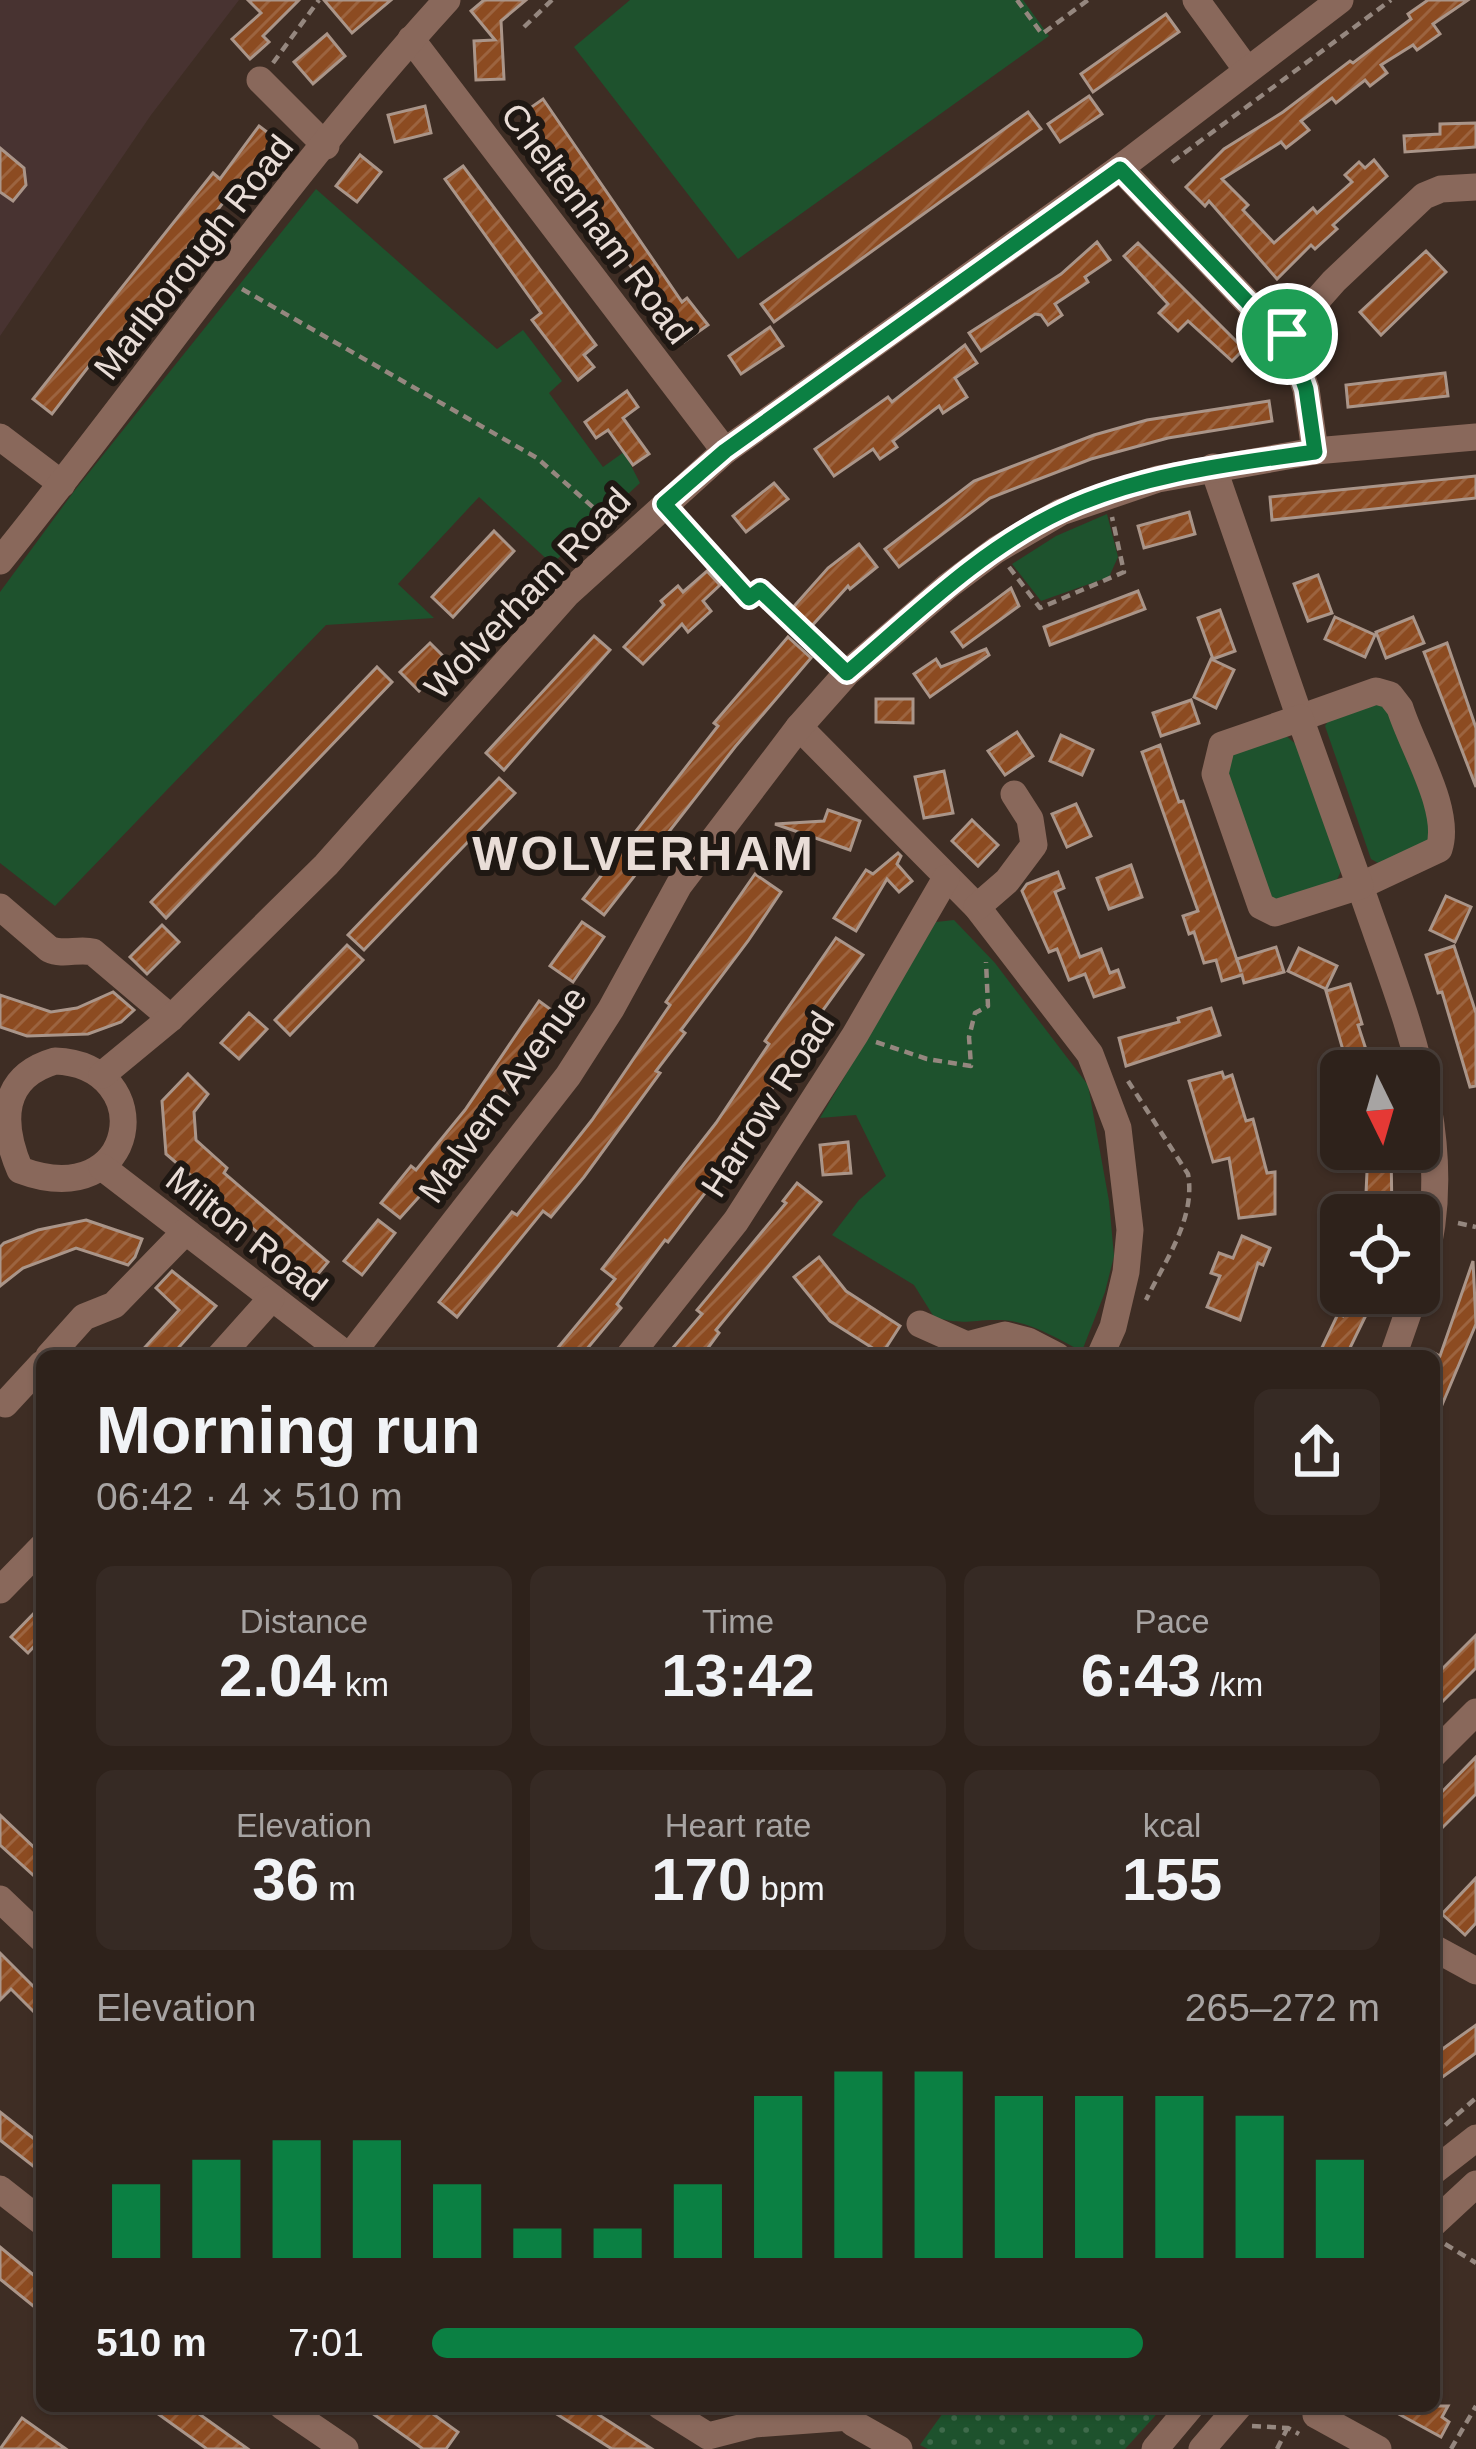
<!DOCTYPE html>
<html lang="en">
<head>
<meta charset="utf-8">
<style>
  body { margin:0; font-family:Arial,sans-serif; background:#362a24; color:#f1f3f6; height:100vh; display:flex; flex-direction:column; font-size:45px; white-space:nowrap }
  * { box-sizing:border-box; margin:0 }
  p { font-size:39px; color:#a7a4a3 }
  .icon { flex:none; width:66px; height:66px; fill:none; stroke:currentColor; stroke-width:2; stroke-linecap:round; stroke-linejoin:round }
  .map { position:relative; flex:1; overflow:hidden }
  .sheet { position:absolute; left:36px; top:1350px; width:1404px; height:1062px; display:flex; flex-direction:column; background:#2e221b; border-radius:18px; box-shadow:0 3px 9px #0004,0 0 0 3px #493f3a }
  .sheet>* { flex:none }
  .needle { width:78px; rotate:175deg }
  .fabs { position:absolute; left:1320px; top:1050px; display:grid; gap:24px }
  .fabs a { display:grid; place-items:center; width:120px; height:120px; border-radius:18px; background:#2e221b; box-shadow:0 3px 9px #0004,0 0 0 3px #493f3a; font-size:60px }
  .pin { position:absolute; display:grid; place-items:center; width:102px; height:102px; color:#fff; margin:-51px; border:6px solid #fff; border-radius:50%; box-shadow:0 3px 12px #0007 }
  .round { display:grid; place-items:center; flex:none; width:126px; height:126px; border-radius:18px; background:#362a24 }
  .head { display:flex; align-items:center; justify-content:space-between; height:204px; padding:0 60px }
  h1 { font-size:66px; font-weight:700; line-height:90px }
  .stats { display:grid; grid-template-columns:repeat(3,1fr); gap:18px; height:204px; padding:12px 60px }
  .stats div { display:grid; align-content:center; border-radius:18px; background:#362a24; text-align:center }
  .stats b { font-size:60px; font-weight:700 }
  .stats small { font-size:33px; font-weight:400 }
  .stats p { font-size:33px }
  .chart { height:336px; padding:24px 60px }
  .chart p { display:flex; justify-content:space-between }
  .chart svg { width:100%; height:216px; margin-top:12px; stroke:#0b8043; stroke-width:6 }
  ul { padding:0 60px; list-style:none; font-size:39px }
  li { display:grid; grid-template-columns:192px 144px 1fr; align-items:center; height:90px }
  li i { height:30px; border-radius:15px; background:#0b8043 }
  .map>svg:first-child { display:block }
  .education { fill:#483331 }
  .grass { fill:url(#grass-dots) }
  .park { fill:#1e522d }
  .building { fill:url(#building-hatch); stroke:#aa9589; stroke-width:3 }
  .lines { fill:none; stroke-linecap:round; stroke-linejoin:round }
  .path { stroke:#95877f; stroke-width:4.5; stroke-dasharray:9 6; stroke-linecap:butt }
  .minor { stroke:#89685b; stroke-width:27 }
  .route-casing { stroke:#fff; stroke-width:24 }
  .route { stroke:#0b8043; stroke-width:15 }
  .labels { text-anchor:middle; stroke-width:12; stroke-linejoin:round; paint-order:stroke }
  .street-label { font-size:36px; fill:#e9ddd7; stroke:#1f1813 }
  .district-label { font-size:48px; font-weight:bold; letter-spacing:3px; fill:#e9ddd7; stroke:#1f1813 }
</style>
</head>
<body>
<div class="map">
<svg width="1476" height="2449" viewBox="0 0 1476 2449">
  <defs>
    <pattern id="grass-dots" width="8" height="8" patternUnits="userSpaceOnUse" patternTransform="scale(3)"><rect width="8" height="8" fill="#1e522d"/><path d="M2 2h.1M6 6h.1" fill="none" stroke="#3f6a4b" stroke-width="1.8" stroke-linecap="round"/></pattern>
    <pattern id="building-hatch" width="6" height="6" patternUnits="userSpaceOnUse" patternTransform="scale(3)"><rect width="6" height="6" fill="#8c4b21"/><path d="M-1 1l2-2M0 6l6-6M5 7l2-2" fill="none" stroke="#9c6440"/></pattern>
  </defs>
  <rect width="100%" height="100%" fill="#3e2d24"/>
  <!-- education -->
  <path class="education" d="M0,0H239L151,115L0,336Z"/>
  <!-- grass -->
  <path class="grass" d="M948,2406H1164L1125,2449H928L920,2445Z"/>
  <!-- park -->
  <g class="park">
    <path d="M630,0H1023L1049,36L738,259L574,47Z"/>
    <path d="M316,189L497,349L523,330L562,381L549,393L603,467L624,452L640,483L552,564L479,497L398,584L434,618L326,625L55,906L0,863V592L75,490Z"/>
    <path d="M1107,514L1118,557L1109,577L1041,601L1012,564L1056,536Z"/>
    <path d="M1385,702L1435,831L1432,842L1378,863L1371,859L1325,726L1328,721Z"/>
    <path d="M1285,735L1297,745L1341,871L1336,882L1272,903L1222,772L1224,755Z"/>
    <path d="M954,920L995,963L1088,1085L1109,1201L1114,1256L1105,1292L1082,1351C1057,1339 1030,1321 1001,1320C972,1319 965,1326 934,1317L914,1285L832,1235L859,1200L886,1176L856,1115L820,1118L936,922Z"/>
  </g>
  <!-- building -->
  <g class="building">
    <path d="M248,0H299L263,36L269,42L250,59L232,39L261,13Z"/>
    <path d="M324,0H391L352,33Z"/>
    <path d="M484,0H526L501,21L504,79L476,80L474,41L495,40L471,11Z"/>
    <path d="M1428,0H1468L1433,24L1440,34L1417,50L1413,45L1381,65L1387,73L1370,86L1365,80L1336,103L1332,98L1301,121L1309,130L1286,148L1281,142L1222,179L1248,205L1243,210L1274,243L1313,208L1317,213L1352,182L1345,175L1359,162L1365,168L1374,160L1387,176L1333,225L1337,229L1315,249L1311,245L1277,279L1209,201L1205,206L1186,187L1224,149L1283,112L1350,61L1353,63L1411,19L1408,14Z"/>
    <path d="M1166,14L1179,32L1093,92L1081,74Z"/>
    <path d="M327,34L345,56L313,84L294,62Z"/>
    <path d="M1089,96L1102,114L1060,142L1048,124Z"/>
    <path d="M543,99L682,302L687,298L708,325L684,342L523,113Z"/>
    <path d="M425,106L431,133L395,142L388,115Z"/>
    <path d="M1028,112L1041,129L774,322L761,304Z"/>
    <path d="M1476,123V147L1405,152L1404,136L1440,134V124Z"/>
    <path d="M259,126L279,141L249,182L243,177L97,365L92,362L52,414L33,399L213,173L220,179Z"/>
    <path d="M0,148L24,168L26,185L13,201L0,192Z"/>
    <path d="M360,155L381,172L357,202L336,186Z"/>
    <path d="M463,166L596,345L584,355L594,367L578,380L532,320L541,313L445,179Z"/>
    <path d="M1097,242L1110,260L1085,277L1088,282L1055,304L1062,315L1048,325L1041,315L1035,314L981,351L969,333L1061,274Z"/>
    <path d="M1138,243L1244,349L1232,361L1188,321L1178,331L1159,313L1168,304L1124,256Z"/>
    <path d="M1426,251L1446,272L1381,335L1360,312Z"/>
    <path d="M770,327L783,346L741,374L729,356Z"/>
    <path d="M965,345L977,363L955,378L967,397L943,413L939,406L893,441L897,447L880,459L873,449L834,476L815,449L888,397L892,402Z"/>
    <path d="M1445,373L1448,396L1348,407L1346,385Z"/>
    <path d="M627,391L638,407L623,418L649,454L633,465L608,430L596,438L585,422Z"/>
    <path d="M1269,401L1272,421L1168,438L1091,459L990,498L899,567L885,549L974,481L1008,468L1094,435L1147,420Z"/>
    <path d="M1476,476V498L1272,520L1270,497Z"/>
    <path d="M774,483L788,499L746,532L733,516Z"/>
    <path d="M1189,512L1195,534L1144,548L1138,526Z"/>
    <path d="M494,531L514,551L453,617L432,597Z"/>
    <path d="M859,544L877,567L850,589L848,586L808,630L789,612L828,568Z"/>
    <path d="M707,571L720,585L703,601L711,611L688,632L682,624L643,664L624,647L664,605L661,601L678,586L683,592Z"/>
    <path d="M1318,575L1332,613L1308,621L1294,584Z"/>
    <path d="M1011,588L1019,606L963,647L952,632Z"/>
    <path d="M1138,591L1145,609L1050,645L1044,627Z"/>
    <path d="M1220,610L1235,651L1213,659L1198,618Z"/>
    <path d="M1335,617L1375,635L1365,657L1325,639Z"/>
    <path d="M1413,617L1424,643L1386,658L1376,632Z"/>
    <path d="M594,636L610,650L504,770L486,753Z"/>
    <path d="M788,637L811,658L735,747L604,915L583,899L718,726L714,723Z"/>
    <path d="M430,643L448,661L419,691L400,672Z"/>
    <path d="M1447,643L1476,728V787L1424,652Z"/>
    <path d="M986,649L989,655L930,697L914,674L936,659L941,667Z"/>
    <path d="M1211,659L1234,670L1216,708L1194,697Z"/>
    <path d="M377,667L392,682L166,918L151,902Z"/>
    <path d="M876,699H913V723L876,722Z"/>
    <path d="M1191,700L1199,723L1161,736L1153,713Z"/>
    <path d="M1017,732L1033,756L1005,775L988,751Z"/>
    <path d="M1061,735L1093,750L1082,775L1050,761Z"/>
    <path d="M1160,745L1179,802L1183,801L1241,972L1237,959L1276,947L1284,972L1244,983L1242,975L1222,981L1216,960L1204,963L1194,932L1189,934L1183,916L1198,911L1142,752Z"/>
    <path d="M944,771L953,813L924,818L915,777Z"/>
    <path d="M499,778L515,793L364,950L348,935Z"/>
    <path d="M1076,804L1091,836L1067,847L1052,814Z"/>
    <path d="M828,810L860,821L850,850L775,824L824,821Z"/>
    <path d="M972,820L998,845L978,866L952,841Z"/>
    <path d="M898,853L901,856L897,864L912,881L899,892L887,879L856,931L834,918L866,870L873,874Z"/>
    <path d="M1131,865L1142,897L1109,909L1097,878Z"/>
    <path d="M1058,872L1064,888L1055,892L1080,957L1101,949L1110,973L1118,970L1124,987L1094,997L1085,974L1069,980L1057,949L1049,952L1022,891L1027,884Z"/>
    <path d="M755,874L781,892L748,941L681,1030L685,1033L656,1071L660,1073L584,1177L551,1217L543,1211L457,1317L439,1302L512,1212L517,1215L592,1120L670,1005L666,1002Z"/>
    <path d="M1446,896L1471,907L1455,942L1430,930Z"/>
    <path d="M582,922L604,937L573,982L550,966Z"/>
    <path d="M162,925L179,942L147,974L130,957Z"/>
    <path d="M836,938L863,955L781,1068L785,1071L755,1112L758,1113L730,1154L733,1156L668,1242L665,1240L617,1304L621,1308L581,1356H551L615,1279L602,1269L716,1123L769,1044L765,1041Z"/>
    <path d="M347,945L363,960L290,1035L275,1020Z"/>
    <path d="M1454,946L1476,1013V1086L1470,1087L1442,992L1438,993L1426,955Z"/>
    <path d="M1299,948L1337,966L1326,989L1288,971Z"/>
    <path d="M1350,984L1362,1024L1358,1025L1373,1071H1349L1326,991Z"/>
    <path d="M113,992L134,1010L121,1022L88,1034L27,1036L0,1027V995L51,1012L77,1008Z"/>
    <path d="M539,1001L561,1017L468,1137L471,1139L400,1218L381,1203L411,1166L416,1170L465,1110Z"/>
    <path d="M1211,1008L1220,1035L1126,1066L1119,1038L1179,1022L1178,1018Z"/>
    <path d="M249,1013L267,1029L239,1059L221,1043Z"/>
    <path d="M1222,1072L1224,1078L1232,1075L1246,1121L1253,1119L1267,1173L1275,1172V1214L1239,1218L1229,1158L1213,1162L1189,1081Z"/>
    <path d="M188,1074L208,1094L194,1112L196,1140L227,1168L224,1173L328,1262L313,1280L166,1154L162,1101Z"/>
    <path d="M848,1142L851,1173L823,1175L820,1145Z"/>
    <path d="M1368,1150H1391L1392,1215H1365Z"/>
    <path d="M797,1183L821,1202L716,1330L719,1333L702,1356H666L702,1314L697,1310L786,1203L783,1201Z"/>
    <path d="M86,1220L142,1239L135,1257L128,1265L76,1248L23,1268L0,1286V1247L4,1243L38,1230Z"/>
    <path d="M378,1220L395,1233L362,1275L344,1261Z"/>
    <path d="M1242,1236L1270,1248L1263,1265L1258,1263L1240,1320L1207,1307L1220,1276L1211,1273L1219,1253L1233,1258Z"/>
    <path d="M819,1257L846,1291L900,1326L882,1354L830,1321L794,1277Z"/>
    <path d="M1473,1261L1476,1324L1434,1424V1353L1440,1356Z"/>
    <path d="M172,1271L216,1306L171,1356H137L179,1310L156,1288Z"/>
    <path d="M1351,1293H1380L1372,1315L1367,1313L1346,1356H1318L1338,1314L1343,1316Z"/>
    <path d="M42,1605V1638L28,1653L11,1637Z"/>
    <path d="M1476,1635V1668L1443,1701L1434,1693V1677Z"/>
    <path d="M1476,1757V1794L1434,1836V1800Z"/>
    <path d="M0,1815L42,1855V1883L0,1845Z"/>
    <path d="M1476,1878V1923L1465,1935L1442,1914Z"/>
    <path d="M0,1953L42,1995V2020L11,1989L0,2000Z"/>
    <path d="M1476,2025V2053L1434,2083V2055Z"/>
    <path d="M0,2112L42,2145V2173L0,2140Z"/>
    <path d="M0,2247L42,2282V2313L0,2279Z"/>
    <path d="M147,2406H188L248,2449H207Z"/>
    <path d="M362,2406H422L458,2432L446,2449H423Z"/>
    <path d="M544,2406H585L652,2449H612Z"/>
    <path d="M1384,2406H1448L1442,2417L1449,2422L1441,2437Z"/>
    <path d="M22,2418L46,2435L66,2449H0Z"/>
  </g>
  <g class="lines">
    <!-- path -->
    <g class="path">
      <path d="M1017,0L1042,34L1088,0"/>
      <path d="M524,27L552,0"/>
      <path d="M273,63L319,0"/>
      <path d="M1172,162L1391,0"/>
      <path d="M242,289L537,458L611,523"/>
      <path d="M682,523L749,598L760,590L830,657"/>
      <path d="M1009,567L1040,608L1124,572L1112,517"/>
      <path d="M876,1042L927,1059L971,1066L969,1037L975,1013L988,1006L986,962"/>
      <path d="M1128,1081L1188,1174C1196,1218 1165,1261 1146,1300"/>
      <path d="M1458,1223L1476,1227"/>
      <path d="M1434,2135L1476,2098"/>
      <path d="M1445,2244L1476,2263"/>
      <path d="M1252,2426L1288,2428L1299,2434"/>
      <path d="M1277,2449L1288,2427"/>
      <path d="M1451,2449L1476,2406"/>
    </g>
    <!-- minor -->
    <g class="minor">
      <path d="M1196,0L1247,70"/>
      <path d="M411,39L725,451"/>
      <path d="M260,80L326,146"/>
      <path d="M1120,168L1256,311L1287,334L1306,389L1315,451"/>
      <path d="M1287,334L1334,281L1424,196L1441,189L1476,187"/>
      <path d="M0,437L62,484"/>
      <path d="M1213,467L1300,718L1376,691L1390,695L1400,708C1412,747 1452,810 1439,849L1360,886C1404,1015 1464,1145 1419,1281"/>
      <path d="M0,561C150,376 287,175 447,0"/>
      <path d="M1300,718L1360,886L1275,913L1261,906L1215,774L1222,745Z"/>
      <path d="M799,727L977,907L1090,1054L1118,1128L1130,1230L1126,1272L1113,1327L1100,1356"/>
      <path d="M0,907L49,949C64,956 78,948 93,952L171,1018"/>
      <path d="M977,907L1007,881L1034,845L1030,819L1014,794"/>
      <path d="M55,1061C160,1065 140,1215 20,1170C0,1123 0,1077 55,1061Z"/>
      <path d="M102,1075L171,1018L326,865L567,594L725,451L1120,168L1340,0"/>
      <path d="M102,1167L348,1356"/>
      <path d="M920,1324L967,1345L1005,1335L1028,1341L1057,1356"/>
      <path d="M49,1356L84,1317L114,1305L185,1232"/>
      <path d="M220,1356L271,1299"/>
      <path d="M350,1356L568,1076L611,1009L679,885L799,727L847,673L948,586L996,550L1061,512L1158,479L1315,451L1476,437"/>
      <path d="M629,1356L736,1221L855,1035L946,878"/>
      <path d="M1393,1356L1415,1293"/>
      <path d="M5,1404L42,1364"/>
      <path d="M0,1590L42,1547"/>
      <path d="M1434,1754L1476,1712"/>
      <path d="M0,1899L42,1939"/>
      <path d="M1434,1948L1476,1971"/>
      <path d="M1434,2171L1476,2138"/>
      <path d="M0,2189L42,2222"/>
      <path d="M1434,2223L1476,2184"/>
      <path d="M282,2406L345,2449"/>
      <path d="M660,2406L708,2436L755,2424L850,2417"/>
      <path d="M846,2406L853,2423L899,2449"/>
      <path d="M1316,2415L1378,2449"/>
      <path d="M1155,2449L1191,2406"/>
      <path d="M1202,2449L1239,2406"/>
    </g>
  </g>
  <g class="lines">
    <!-- route casing -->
    <g class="route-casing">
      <path id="route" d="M1120,169L1256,311L1287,334L1306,389L1315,452C1230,464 1141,474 1062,511C981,549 915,615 847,673L760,590L749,598L664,504L725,451Z"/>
    </g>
    <!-- route -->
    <use href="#route" class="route"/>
  </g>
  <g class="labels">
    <!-- street labels -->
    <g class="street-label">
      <text transform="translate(597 223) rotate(53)" y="13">Cheltenham Road</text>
      <text transform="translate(193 257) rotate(-52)" y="13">Marlborough Road</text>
      <text transform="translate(527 593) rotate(-46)" y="13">Wolverham Road</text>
      <text transform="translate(502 1094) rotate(-54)" y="13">Malvern Avenue</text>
      <text transform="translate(767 1104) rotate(-57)" y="13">Harrow Road</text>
      <text transform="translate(247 1233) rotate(38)" y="13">Milton Road</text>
    </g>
    <!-- district labels -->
    <g class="district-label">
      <text x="644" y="870">WOLVERHAM</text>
    </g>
  </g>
</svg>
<div class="fabs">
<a><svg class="needle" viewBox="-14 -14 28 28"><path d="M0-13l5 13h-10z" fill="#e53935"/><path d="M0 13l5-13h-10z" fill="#a7a4a3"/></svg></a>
<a><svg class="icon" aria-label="locate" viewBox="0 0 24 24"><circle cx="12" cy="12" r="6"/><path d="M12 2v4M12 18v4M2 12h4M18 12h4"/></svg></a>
</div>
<div class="pin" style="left:1287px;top:334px;background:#1e9e55"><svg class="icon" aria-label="arrive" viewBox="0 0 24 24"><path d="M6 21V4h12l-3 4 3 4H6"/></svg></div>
<section class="sheet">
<div class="head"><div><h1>Morning run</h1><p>06:42 · 4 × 510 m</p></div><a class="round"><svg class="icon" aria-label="share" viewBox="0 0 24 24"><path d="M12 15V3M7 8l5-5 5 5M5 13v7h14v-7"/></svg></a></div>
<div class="stats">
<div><p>Distance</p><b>2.04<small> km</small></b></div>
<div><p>Time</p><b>13:42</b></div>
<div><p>Pace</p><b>6:43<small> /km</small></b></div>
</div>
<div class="stats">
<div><p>Elevation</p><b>36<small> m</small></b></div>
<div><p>Heart rate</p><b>170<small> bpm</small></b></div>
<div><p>kcal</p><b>155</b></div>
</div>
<div class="chart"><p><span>Elevation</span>265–272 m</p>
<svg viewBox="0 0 160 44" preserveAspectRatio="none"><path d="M5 44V29M15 44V24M25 44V20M35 44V20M45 44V29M55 44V38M65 44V38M75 44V29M85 44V11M95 44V6M105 44V6M115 44V11M125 44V11M135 44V11M145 44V15M155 44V24"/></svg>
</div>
<ul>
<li><b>510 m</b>7:01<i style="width:75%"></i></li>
</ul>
</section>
</div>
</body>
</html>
